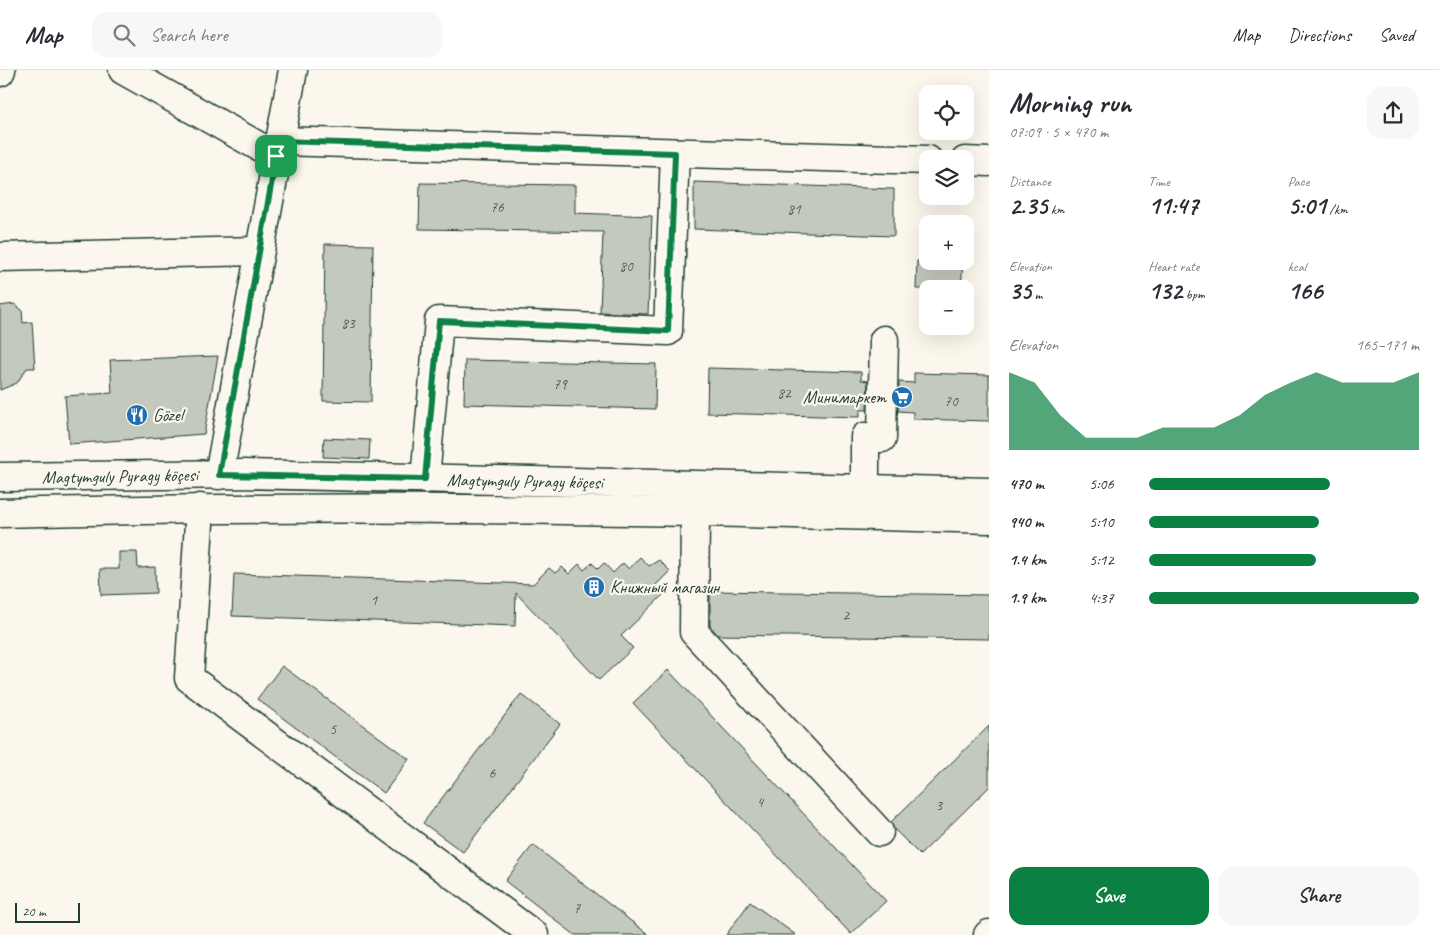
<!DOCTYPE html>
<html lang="en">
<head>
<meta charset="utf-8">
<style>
  body { margin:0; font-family:Caveat,sans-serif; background:#f7f7f7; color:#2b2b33; height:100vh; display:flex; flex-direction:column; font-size:19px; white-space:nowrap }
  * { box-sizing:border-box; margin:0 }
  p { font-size:16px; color:#7c7c81 }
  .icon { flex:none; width:28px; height:28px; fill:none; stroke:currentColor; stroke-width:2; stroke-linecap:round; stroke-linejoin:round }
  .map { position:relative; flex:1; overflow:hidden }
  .panel { display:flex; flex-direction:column; background:#fff; width:450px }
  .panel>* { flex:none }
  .controls { position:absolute; left:919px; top:15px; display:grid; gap:10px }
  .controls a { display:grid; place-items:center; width:55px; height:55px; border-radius:10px; background:#fff; box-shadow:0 5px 20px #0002; font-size:25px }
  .scale { position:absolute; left:15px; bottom:12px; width:65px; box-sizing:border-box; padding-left:5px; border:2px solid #1f3d34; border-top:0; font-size:14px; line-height:18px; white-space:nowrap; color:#1f3d34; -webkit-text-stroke:4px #fbf7ec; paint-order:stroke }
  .pin { position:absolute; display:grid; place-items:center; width:42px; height:42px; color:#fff; margin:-21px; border-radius:10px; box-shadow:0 2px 8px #0006 }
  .round { display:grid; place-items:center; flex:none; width:52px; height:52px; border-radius:15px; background:#f7f7f7 }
  .headline { display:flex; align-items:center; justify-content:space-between; height:85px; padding:0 20px }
  h1 { font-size:28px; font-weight:800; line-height:38px }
  .metrics { display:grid; grid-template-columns:repeat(3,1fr); gap:8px; height:85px; padding:5px 20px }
  .metrics div { display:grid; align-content:center }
  .metrics b { font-size:25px; font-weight:800 }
  .metrics small { font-size:14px; font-weight:400 }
  .metrics p { font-size:14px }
  .chart { height:140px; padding:10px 20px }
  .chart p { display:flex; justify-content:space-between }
  .chart svg { width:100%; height:90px; margin-top:5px; fill:#0b8043; opacity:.7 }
  .primary-button { display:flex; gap:10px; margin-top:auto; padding:10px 20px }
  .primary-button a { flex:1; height:58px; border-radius:15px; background:#0b8043; color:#fff; font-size:20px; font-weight:800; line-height:58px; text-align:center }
  .primary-button a+a { background:#f7f7f7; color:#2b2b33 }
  ul { padding:0 20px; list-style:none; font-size:16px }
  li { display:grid; grid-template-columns:80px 60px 1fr; align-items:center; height:38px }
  li i { height:12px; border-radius:6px; background:#0b8043 }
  header { display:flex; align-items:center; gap:30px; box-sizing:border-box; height:70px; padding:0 25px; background:#fff; border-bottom:1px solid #e1e1e2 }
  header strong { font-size:24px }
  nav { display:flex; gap:28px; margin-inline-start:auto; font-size:18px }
  .search { width:350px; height:45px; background:#f7f7f7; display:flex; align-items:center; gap:12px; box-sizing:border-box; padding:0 18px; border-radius:15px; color:#7c7c81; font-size:19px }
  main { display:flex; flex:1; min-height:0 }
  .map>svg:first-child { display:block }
  .building { fill:#c4c9be; stroke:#1f3d34 }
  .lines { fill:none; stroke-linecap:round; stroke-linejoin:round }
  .minor-casing { stroke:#1f3d34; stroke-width:31 }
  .major-casing { stroke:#1f3d34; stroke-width:31 }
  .minor { stroke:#fbf7ec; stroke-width:28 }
  .major { stroke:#fbf7ec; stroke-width:28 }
  .route-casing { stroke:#fff; stroke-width:10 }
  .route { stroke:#0b8043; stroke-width:6 }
  .labels { text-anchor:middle; stroke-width:4.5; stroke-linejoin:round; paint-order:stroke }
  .number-label { font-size:15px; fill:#486056 }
  .poi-label { font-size:18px; fill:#1f3d34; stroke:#fbf7ec; text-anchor:start }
  .street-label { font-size:18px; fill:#1f3d34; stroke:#fbf7ec }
</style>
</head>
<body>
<header>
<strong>Map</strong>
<div class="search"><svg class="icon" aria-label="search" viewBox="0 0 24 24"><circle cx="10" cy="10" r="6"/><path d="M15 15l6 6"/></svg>Search here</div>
<nav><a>Map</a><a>Directions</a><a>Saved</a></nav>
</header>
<main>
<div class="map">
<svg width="989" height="865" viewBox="0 0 989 865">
  <rect width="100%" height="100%" fill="#fbf7ec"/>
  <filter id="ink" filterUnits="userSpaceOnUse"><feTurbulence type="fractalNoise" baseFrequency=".02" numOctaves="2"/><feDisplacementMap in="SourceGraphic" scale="10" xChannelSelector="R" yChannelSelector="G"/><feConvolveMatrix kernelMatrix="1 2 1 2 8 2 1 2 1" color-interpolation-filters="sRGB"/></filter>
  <g filter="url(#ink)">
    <!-- building -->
    <g class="building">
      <path d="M694,112L894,119V166L694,159Z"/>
      <path d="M420,113L575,115V143L652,146L648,244L600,242L603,162L419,159Z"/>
      <path d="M325,174L373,175L371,332L323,331Z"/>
      <path d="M917,191H963L961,219H916Z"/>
      <path d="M14,234L22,240L23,253L32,252L35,298H27L17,313L0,320V236Z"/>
      <path d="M218,286L204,364L69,374L65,326L112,323L110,290Z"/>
      <path d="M465,290L656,294L655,339L464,334Z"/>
      <path d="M708,298L861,302V310L868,311L867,340H860V347L707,343Z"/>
      <path d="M914,303L989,305V351L913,349V342L898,341L899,312L914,313Z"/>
      <path d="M324,368L370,370L369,389L323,387Z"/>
      <path d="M119,482H137L138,498L155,497L156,523L101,525L100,499H119Z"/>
      <path d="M640,487L649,496L659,490L670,501L651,520L667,521L621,566L633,578L599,610L516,523L515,556L232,546L234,504L533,514L549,498L555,503L562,497L569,504L579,494L584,500L592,493L598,499L604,493L613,503L623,493L629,499Z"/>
      <path d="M710,521L989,525V569L718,565L710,556Z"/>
      <path d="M282,596L409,689L384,723L257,629Z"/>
      <path d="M668,600L886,831L851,864L633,633Z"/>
      <path d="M521,624L560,654L463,782L423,753Z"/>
      <path d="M989,656V717L920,785L894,759L891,752Z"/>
      <path d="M533,775L649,865H575L505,811Z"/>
      <path d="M750,832L796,865H726Z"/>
    </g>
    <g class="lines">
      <!-- minor casing -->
      <g class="minor-casing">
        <g id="minor">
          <path d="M123,0L276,86"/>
          <path d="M0,2L1,0"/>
          <path d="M279,71L928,90"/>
          <path d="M965,91L989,92"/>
          <path d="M0,187L258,181"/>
          <path d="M219,405L293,0"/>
          <path d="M425,409L439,251L668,261L675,83"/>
          <path d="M865,420V367L882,368L884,270"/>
          <path d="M200,438L189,608L534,865"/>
          <path d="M695,441L694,562L879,762"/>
          <path d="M988,865L989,864"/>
        </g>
      </g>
      <!-- major casing -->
      <g class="major-casing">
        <g id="major">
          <path d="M0,407L243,404L989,422"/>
          <path d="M0,443C330,434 659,440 989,449"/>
        </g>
      </g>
      <!-- minor -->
      <use href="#minor" class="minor"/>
      <!-- major -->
      <use href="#major" class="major"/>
    </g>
  </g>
  <g class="lines" filter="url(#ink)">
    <!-- route casing -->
    <g class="route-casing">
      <path id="route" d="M279,71L675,83L668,261L439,251L425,409L219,405Z"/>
    </g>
    <!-- route -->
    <use href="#route" class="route"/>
  </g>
  <!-- icons -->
  <defs>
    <g id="supermarket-disc" transform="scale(1.125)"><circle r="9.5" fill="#1f6fb2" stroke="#fbf7ec"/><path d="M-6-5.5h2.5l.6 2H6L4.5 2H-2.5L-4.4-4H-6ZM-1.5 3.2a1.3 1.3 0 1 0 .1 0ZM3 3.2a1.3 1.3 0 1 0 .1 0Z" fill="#fff"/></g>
    <g id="restaurant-disc" transform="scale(1.125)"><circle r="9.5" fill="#1f6fb2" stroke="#fbf7ec"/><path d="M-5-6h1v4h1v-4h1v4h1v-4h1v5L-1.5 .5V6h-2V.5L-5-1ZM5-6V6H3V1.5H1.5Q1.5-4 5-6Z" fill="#fff"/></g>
    <g id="building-disc" transform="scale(1.125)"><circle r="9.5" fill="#1f6fb2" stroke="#fbf7ec"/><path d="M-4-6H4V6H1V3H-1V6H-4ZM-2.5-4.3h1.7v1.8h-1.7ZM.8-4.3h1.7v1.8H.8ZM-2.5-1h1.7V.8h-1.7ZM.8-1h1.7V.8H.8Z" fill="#fff"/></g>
  </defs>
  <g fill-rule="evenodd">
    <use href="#supermarket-disc" x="902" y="327"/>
    <use href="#restaurant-disc" x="137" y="345"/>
    <use href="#building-disc" x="594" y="517"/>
  </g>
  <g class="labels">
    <!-- number labels -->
    <g class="number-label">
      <text x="497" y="142">76</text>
      <text x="794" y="144">81</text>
      <text x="626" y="201">80</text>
      <text x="348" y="258">83</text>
      <text x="560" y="319">79</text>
      <text x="784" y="328">82</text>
      <text x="951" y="336">70</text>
      <text x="374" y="535">1</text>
      <text x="846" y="550">2</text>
      <text x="333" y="664">5</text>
      <text x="492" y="708">6</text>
      <text x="760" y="737">4</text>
      <text x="939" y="740">3</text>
      <text x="577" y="843">7</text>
    </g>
    <!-- poi labels -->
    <g class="poi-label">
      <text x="886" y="333" text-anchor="end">Минимаркет</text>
      <text x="153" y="351">Gözel</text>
      <text x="610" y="523">Книжный магазин</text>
    </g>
    <!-- street labels -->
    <g class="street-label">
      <text transform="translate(120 406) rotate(-1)" y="6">Magtymguly Pyragy köçesi</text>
      <text transform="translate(525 411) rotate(1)" y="6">Magtymguly Pyragy köçesi</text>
    </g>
  </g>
</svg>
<div class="controls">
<a><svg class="icon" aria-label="locate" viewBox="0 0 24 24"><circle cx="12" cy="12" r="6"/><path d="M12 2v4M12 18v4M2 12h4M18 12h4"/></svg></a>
<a><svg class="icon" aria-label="layers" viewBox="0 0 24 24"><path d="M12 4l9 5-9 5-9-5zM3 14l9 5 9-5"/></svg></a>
<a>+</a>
<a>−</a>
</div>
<div class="scale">20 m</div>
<div class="pin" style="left:276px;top:86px;background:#1e9e55"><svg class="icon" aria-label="arrive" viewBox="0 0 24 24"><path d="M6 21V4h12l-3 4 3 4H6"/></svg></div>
</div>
<section class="panel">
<div class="headline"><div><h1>Morning run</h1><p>07:09 · 5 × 470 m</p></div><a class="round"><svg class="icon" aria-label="share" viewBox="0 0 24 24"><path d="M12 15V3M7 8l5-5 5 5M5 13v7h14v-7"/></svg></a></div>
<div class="metrics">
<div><p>Distance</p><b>2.35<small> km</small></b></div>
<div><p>Time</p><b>11:47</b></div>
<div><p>Pace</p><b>5:01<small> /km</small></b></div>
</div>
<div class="metrics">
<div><p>Elevation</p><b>35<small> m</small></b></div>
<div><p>Heart rate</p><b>132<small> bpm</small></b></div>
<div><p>kcal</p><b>166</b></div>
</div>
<div class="chart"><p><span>Elevation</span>165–171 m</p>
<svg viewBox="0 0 160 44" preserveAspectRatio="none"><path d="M0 44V6L10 11L20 27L30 38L40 38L50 38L60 33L70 33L80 33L90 27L100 17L110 11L120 6L130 11L140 11L150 11L160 6V44z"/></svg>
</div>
<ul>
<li><b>470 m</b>5:06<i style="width:67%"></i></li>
<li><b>940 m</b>5:10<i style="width:63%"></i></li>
<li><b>1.4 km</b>5:12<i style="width:62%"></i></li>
<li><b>1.9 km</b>4:37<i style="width:100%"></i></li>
</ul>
<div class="primary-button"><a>Save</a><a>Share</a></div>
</section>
</main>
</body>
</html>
